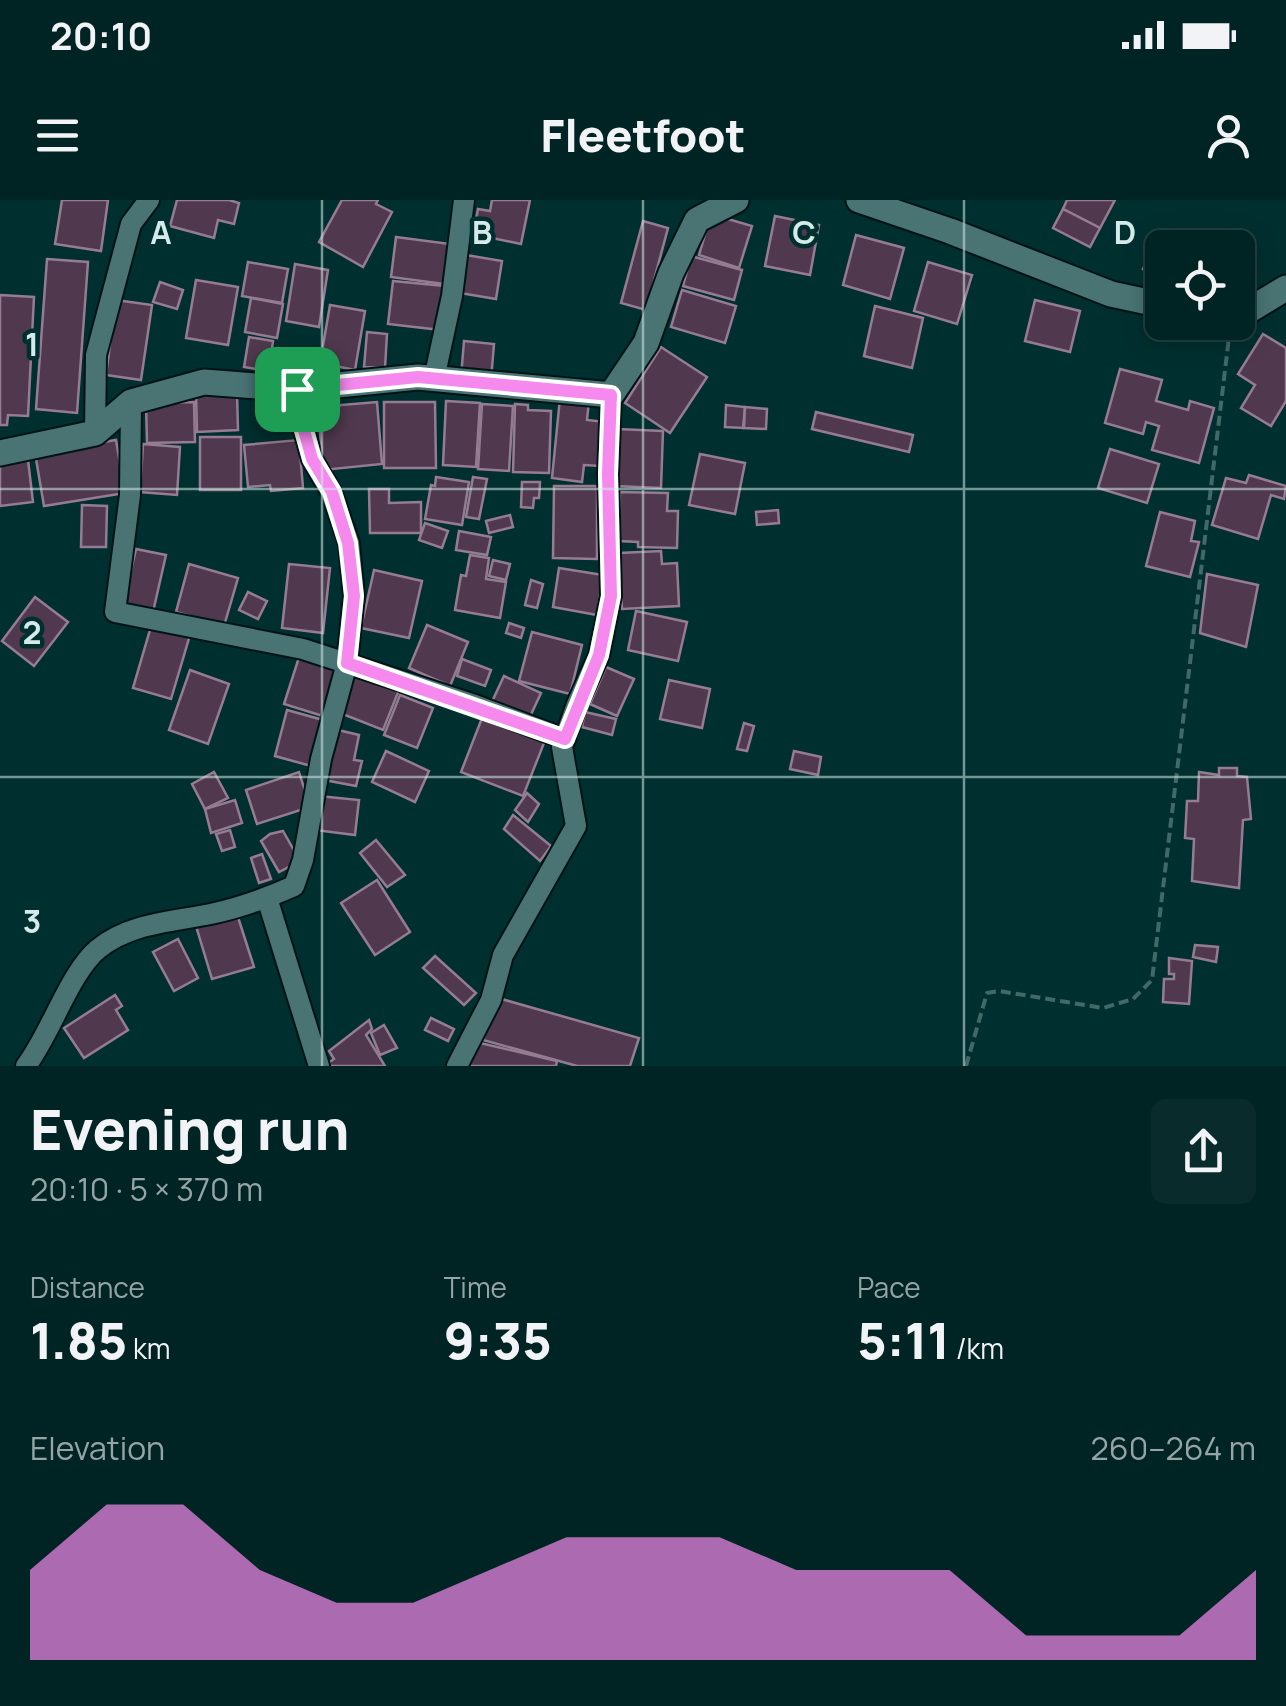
<!DOCTYPE html>
<html lang="en">
<head>
<meta charset="utf-8">
<style>
  body { margin:0; font-family:Manrope,sans-serif; background:#0a2b2b; color:#f1f3f6; height:100vh; display:flex; flex-direction:column; font-size:38px; white-space:nowrap }
  * { box-sizing:border-box; margin:0 }
  p { font-size:32px; color:#95a4a6 }
  .icon { flex:none; width:55px; height:55px; fill:none; stroke:currentColor; stroke-width:2; stroke-linecap:round; stroke-linejoin:round }
  .map { position:relative; height:866px; overflow:hidden }
  .sheet { display:flex; flex-direction:column; background:#002323; flex:1 }
  .sheet>* { flex:none }
  .controls { position:absolute; left:1145px; top:30px; display:grid; gap:20px }
  .controls a { display:grid; place-items:center; width:110px; height:110px; border-radius:15px; background:#002323; box-shadow:0 5px 25px #0003,0 0 0 2px #224041; font-size:50px }
  .pin { position:absolute; display:grid; place-items:center; width:85px; height:85px; color:#fff; margin:-42px; border-radius:20px; box-shadow:0 5px 15px #0006 }
  .round { display:grid; place-items:center; flex:none; width:105px; height:105px; border-radius:15px; background:#0a2b2b }
  .summary { display:flex; align-items:center; justify-content:space-between; height:170px; padding:0 30px }
  h1 { font-size:55px; font-weight:800; line-height:75px }
  .stats { display:grid; grid-template-columns:repeat(3,1fr); gap:15px; height:170px; padding:10px 30px }
  .stats div { display:grid; align-content:center }
  .stats b { font-size:50px; font-weight:800 }
  .stats small { font-size:28px; font-weight:400 }
  .stats p { font-size:28px }
  .chart { height:280px; padding:20px 30px }
  .chart p { display:flex; justify-content:space-between }
  .chart svg { width:100%; height:180px; margin-top:10px; fill:#f589ee; opacity:.7 }
  .status { display:flex; justify-content:space-between; align-items:center; height:70px; padding:0 50px; background:#002323; direction:ltr }
  .status svg { height:28px; fill:currentColor }
  header { display:flex; justify-content:space-between; align-items:center; height:130px; padding:0 30px; background:#002323; font-size:45px; font-weight:800 }
  .map>svg:first-child { display:block }
  .building { fill:#50394e; stroke:#967c93; stroke-width:2.5 }
  .lines { fill:none; stroke-linecap:round; stroke-linejoin:round }
  .minor-casing { stroke:#011415; stroke-width:24 }
  .tertiary-casing { stroke:#011415; stroke-width:29 }
  .path { stroke:#416968; stroke-width:4; stroke-dasharray:10 5; stroke-linecap:butt }
  .minor { stroke:#4a7474; stroke-width:20 }
  .tertiary { stroke:#4a7474; stroke-width:25 }
  .route-casing { stroke:#fff; stroke-width:20 }
  .route { stroke:#f589ee; stroke-width:12 }
  .grid { fill:none; stroke:#d4ebea; stroke-width:2.5; stroke-opacity:0.55 }
  .grid-label { font-size:32px; text-anchor:middle; font-weight:bold; fill:#d4ebea; stroke:#002f2f; stroke-width:9; stroke-linejoin:round; paint-order:stroke }
</style>
</head>
<body>
<div class="status"><b>20:10</b><svg viewBox="0 0 49 12"><path d="M0 12V9h3v3zM5 12V6h3v6zM10 12V3h3v9zM15 12V0h3v12zM26 1h20v11H26zM47 4h2v5h-2z"/></svg></div>
<header><svg class="icon" aria-label="menu" viewBox="0 0 24 24"><path d="M4 6h16M4 12h16M4 18h16"/></svg>Fleetfoot<svg class="icon" aria-label="person" viewBox="0 0 24 24"><circle cx="12" cy="8" r="4"/><path d="M4 21q1-7 8-7t8 7"/></svg></header>
<div class="map">
<svg width="1286" height="866" viewBox="0 0 1286 866">
  <rect width="100%" height="100%" fill="#002f2f"/>
  <!-- building -->
  <g class="building">
    <path d="M62,0H108L101,51L55,44Z"/>
    <path d="M177,0H229L239,3L234,24L218,20L214,38L170,26Z"/>
    <path d="M342,0H378L376,4L392,12L363,67L319,42Z"/>
    <path d="M492,0H530L521,44L473,34L478,9L490,11Z"/>
    <path d="M1067,0H1115L1100,28L1063,9Z"/>
    <path d="M1063,9L1100,28L1090,47L1053,28Z"/>
    <path d="M711,14L752,26L739,68L699,55Z"/>
    <path d="M775,16L819,25L810,75L765,66Z"/>
    <path d="M643,21L668,28L646,110L621,103Z"/>
    <path d="M856,35L904,48L890,99L843,85Z"/>
    <path d="M396,37L450,44L444,84L391,77Z"/>
    <path d="M1156,38L1179,48H1162V77L1143,69Z"/>
    <path d="M466,55L502,61L496,99L460,93Z"/>
    <path d="M691,56L742,70L734,100L683,86Z"/>
    <path d="M47,59L88,62L77,213L36,209Z"/>
    <path d="M248,62L288,69L282,103L242,96Z"/>
    <path d="M928,62L972,75L957,124L914,111Z"/>
    <path d="M295,64L328,70L319,127L286,121Z"/>
    <path d="M196,80L238,87L228,145L186,138Z"/>
    <path d="M393,81L445,86L441,130L388,124Z"/>
    <path d="M160,82L183,90L177,109L153,102Z"/>
    <path d="M682,90L736,106L725,143L671,127Z"/>
    <path d="M0,95L34,97L28,216L8,215L7,225H0Z"/>
    <path d="M251,98L283,104L277,138L245,132Z"/>
    <path d="M116,100L152,105L141,180L106,175Z"/>
    <path d="M1035,100L1080,111L1070,152L1025,141Z"/>
    <path d="M330,105L365,111L355,170L320,163Z"/>
    <path d="M875,106L923,118L912,168L864,156Z"/>
    <path d="M367,132L387,134L385,168L364,167Z"/>
    <path d="M1263,134L1286,148V201L1271,226L1241,208L1255,185L1238,174Z"/>
    <path d="M249,137L273,141L269,171L244,167Z"/>
    <path d="M464,141L494,144L491,180L461,177Z"/>
    <path d="M661,147L707,177L670,233L625,203Z"/>
    <path d="M1120,169L1162,180L1156,201L1188,210L1190,201L1214,208L1199,263L1152,250L1159,226L1146,222L1143,234L1105,223Z"/>
    <path d="M237,193L238,230L197,232L196,194Z"/>
    <path d="M560,198L589,201L587,220L605,222L600,266L584,265L582,282L552,278Z"/>
    <path d="M446,201L480,203L476,267L443,265Z"/>
    <path d="M194,202L195,242L147,243L146,203Z"/>
    <path d="M377,202L382,264L323,270L318,207Z"/>
    <path d="M384,202H435L436,268H384Z"/>
    <path d="M482,204L513,206L509,271L478,269Z"/>
    <path d="M515,204L528,205V210L551,211L549,273L513,272Z"/>
    <path d="M726,205L745,207L743,228L725,227Z"/>
    <path d="M745,207L767,209L766,229L744,228Z"/>
    <path d="M816,212L913,235L909,252L812,229Z"/>
    <path d="M617,229L663,231L661,288L615,286Z"/>
    <rect x="200" y="237" width="41" height="53"/>
    <path d="M116,240L125,293L44,306L35,253Z"/>
    <path d="M299,240L303,288L271,291L270,285L248,287L244,245Z"/>
    <path d="M143,244L180,247L177,295L140,292Z"/>
    <path d="M1110,249L1159,264L1147,303L1098,288Z"/>
    <path d="M700,254L745,263L735,314L689,305Z"/>
    <path d="M28,260L33,302L0,306V263Z"/>
    <path d="M1249,275L1286,286L1284,299L1271,295L1258,339L1212,325L1226,278L1246,283Z"/>
    <path d="M436,277L469,282L462,325L425,319L431,285L435,286Z"/>
    <path d="M473,277L487,279L479,319L466,317Z"/>
    <path d="M522,282H540L539,298H534L533,308L521,307Z"/>
    <path d="M554,286H597V359L553,358Z"/>
    <path d="M369,289H389V303L421,302V333H370Z"/>
    <path d="M620,292L668,293L667,311H678L677,348L638,347V342L619,341Z"/>
    <path d="M82,305L107,306L106,347H81Z"/>
    <path d="M778,310L779,323L757,325L756,312Z"/>
    <path d="M1160,312L1195,321L1191,341L1199,342L1190,377L1146,366Z"/>
    <path d="M510,315L513,327L489,333L486,321Z"/>
    <path d="M425,323L448,331L442,348L419,340Z"/>
    <path d="M459,331L491,337L487,355L456,350Z"/>
    <path d="M136,349L166,355L153,412L123,405Z"/>
    <path d="M661,351L662,364L677,363L679,406L622,409L619,353Z"/>
    <path d="M470,355L489,358L486,379L506,382L500,418L455,410L461,375L466,376Z"/>
    <path d="M493,360L510,364L506,380L489,376Z"/>
    <path d="M189,364L238,378L224,426L176,412Z"/>
    <path d="M289,364L330,368L323,433L282,428Z"/>
    <path d="M559,368L603,375L597,415L553,407Z"/>
    <path d="M374,370L422,381L409,438L361,428Z"/>
    <path d="M1207,374L1258,385L1246,447L1200,433Z"/>
    <path d="M531,380L543,384L537,408L525,405Z"/>
    <path d="M248,392L267,401L258,419L239,410Z"/>
    <path d="M35,397L68,422L34,466L2,441Z"/>
    <path d="M636,411L687,422L678,461L628,450Z"/>
    <path d="M152,423L190,435L171,499L133,488Z"/>
    <path d="M509,423L524,428L521,438L506,433Z"/>
    <path d="M427,425L468,442L450,486L409,468Z"/>
    <path d="M532,432L582,445L570,494L519,481Z"/>
    <path d="M301,451L346,465L329,518L284,504Z"/>
    <path d="M462,459L491,470L485,486L457,476Z"/>
    <path d="M606,467L634,479L617,516L590,504Z"/>
    <path d="M190,470L229,484L208,544L169,530Z"/>
    <path d="M355,473L399,490L383,530L340,513Z"/>
    <path d="M504,476L541,493L527,523L490,506Z"/>
    <path d="M669,480L710,489L702,528L660,519Z"/>
    <path d="M400,495L433,508L417,548L384,535Z"/>
    <path d="M287,510L323,520L311,566L275,556Z"/>
    <path d="M585,512L616,519L612,535L582,527Z"/>
    <path d="M484,513L546,538L523,596L461,572Z"/>
    <path d="M744,523L754,526L747,551L737,549Z"/>
    <path d="M334,529L359,535L354,560L362,561L356,586L324,580Z"/>
    <path d="M386,551L429,571L415,602L372,582Z"/>
    <path d="M794,551L821,557L818,575L790,569Z"/>
    <path d="M1219,568H1237V576L1247,577L1251,619L1243,620L1239,688L1192,681L1194,639L1185,638L1187,601H1198L1199,572L1219,575Z"/>
    <path d="M214,572L228,598L205,609L192,584Z"/>
    <path d="M299,572L310,607L257,624L246,590Z"/>
    <path d="M527,593L539,604L528,622L515,610Z"/>
    <path d="M319,596L359,600L355,635L315,630Z"/>
    <path d="M235,600L242,623L211,633L205,609Z"/>
    <path d="M513,615L551,646L540,661L504,629Z"/>
    <path d="M230,630L235,647L222,651L216,634Z"/>
    <path d="M283,631L300,661L279,672L261,641L270,634Z"/>
    <path d="M376,640L405,675L387,687L360,653Z"/>
    <path d="M262,654L271,679L259,683L251,658Z"/>
    <path d="M377,680L410,732L375,755L341,703Z"/>
    <path d="M237,714L254,767L212,779L196,726Z"/>
    <path d="M178,739L198,778L174,791L153,752Z"/>
    <path d="M1195,745L1218,747L1216,762L1193,757Z"/>
    <path d="M435,756L476,793L464,805L423,768Z"/>
    <path d="M1169,758L1192,761L1189,804L1163,802L1164,779H1174V774H1169Z"/>
    <path d="M115,795L122,806L116,810L128,830L84,858L64,828Z"/>
    <path d="M498,798L639,838L630,866H577L483,840Z"/>
    <path d="M431,818L454,829L448,841L425,830Z"/>
    <path d="M369,820L372,829L366,835L385,866H330L328,863L334,859L329,851Z"/>
    <path d="M384,825L397,848L380,855L371,833Z"/>
    <path d="M476,842L557,861L556,866H467Z"/>
  </g>
  <g class="lines">
    <!-- minor casing -->
    <g class="minor-casing">
      <g id="minor">
        <path d="M434,179L452,96L464,0"/>
        <path d="M131,202L130,295L115,412L303,449L475,505L565,539"/>
        <path d="M95,233L96,155L131,24L149,0"/>
        <path d="M267,698L319,866"/>
        <path d="M26,866C51,833 70,772 98,749C131,722 175,722 215,713C242,707 269,697 294,686L303,660L321,559L347,463L354,396L349,343L331,292L312,259L302,223L297,189"/>
        <path d="M457,866L491,800L503,755L576,626L562,547L577,504L599,455L611,396L608,275L611,195"/>
      </g>
    </g>
    <!-- tertiary casing -->
    <g class="tertiary-casing">
      <g id="tertiary">
        <path d="M859,0L950,31L1111,94L1162,105"/>
        <path d="M1238,117L1286,88"/>
        <path d="M0,253L95,233L131,202L204,182L297,189L418,177L611,195L646,143L671,73L697,20L736,0"/>
      </g>
    </g>
    <!-- path -->
    <path class="path" d="M966,866L987,793L999,791L1103,808L1133,799L1152,780L1229,137"/>
    <!-- minor -->
    <use href="#minor" class="minor"/>
    <!-- tertiary -->
    <use href="#tertiary" class="tertiary"/>
  </g>
  <g class="lines">
    <!-- route casing -->
    <g class="route-casing">
      <path id="route" d="M418,177L611,195L608,274L611,396L599,455L565,539L347,463L354,396L348,343L332,292L312,259L302,223L297,189Z"/>
    </g>
    <!-- route -->
    <use href="#route" class="route"/>
  </g>
  <!-- grid -->
  <path class="grid" d="M322,0V866M643,0V866M964,0V866M0,289H1286M0,577H1286"/>
  <g class="grid-label">
    <text x="161" y="44">A</text>
    <text x="482" y="44">B</text>
    <text x="804" y="44">C</text>
    <text x="1125" y="44">D</text>
    <text x="32" y="156">1</text>
    <text x="32" y="444">2</text>
    <text x="32" y="733">3</text>
  </g>
</svg>
<div class="controls">
<a><svg class="icon" aria-label="locate" viewBox="0 0 24 24"><circle cx="12" cy="12" r="6"/><path d="M12 2v4M12 18v4M2 12h4M18 12h4"/></svg></a>
</div>
<div class="pin" style="left:297px;top:189px;background:#1e9e55"><svg class="icon" aria-label="arrive" viewBox="0 0 24 24"><path d="M6 21V4h12l-3 4 3 4H6"/></svg></div>
</div>
<section class="sheet">
<div class="summary"><div><h1>Evening run</h1><p>20:10 · 5 × 370 m</p></div><a class="round"><svg class="icon" aria-label="share" viewBox="0 0 24 24"><path d="M12 15V3M7 8l5-5 5 5M5 13v7h14v-7"/></svg></a></div>
<div class="stats">
<div><p>Distance</p><b>1.85<small> km</small></b></div>
<div><p>Time</p><b>9:35</b></div>
<div><p>Pace</p><b>5:11<small> /km</small></b></div>
</div>
<div class="chart"><p><span>Elevation</span>260–264 m</p>
<svg viewBox="0 0 160 44" preserveAspectRatio="none"><path d="M0 44V22L10 6L20 6L30 22L40 30L50 30L60 22L70 14L80 14L90 14L100 22L110 22L120 22L130 38L140 38L150 38L160 22V44z"/></svg>
</div>
</section>
</body>
</html>
